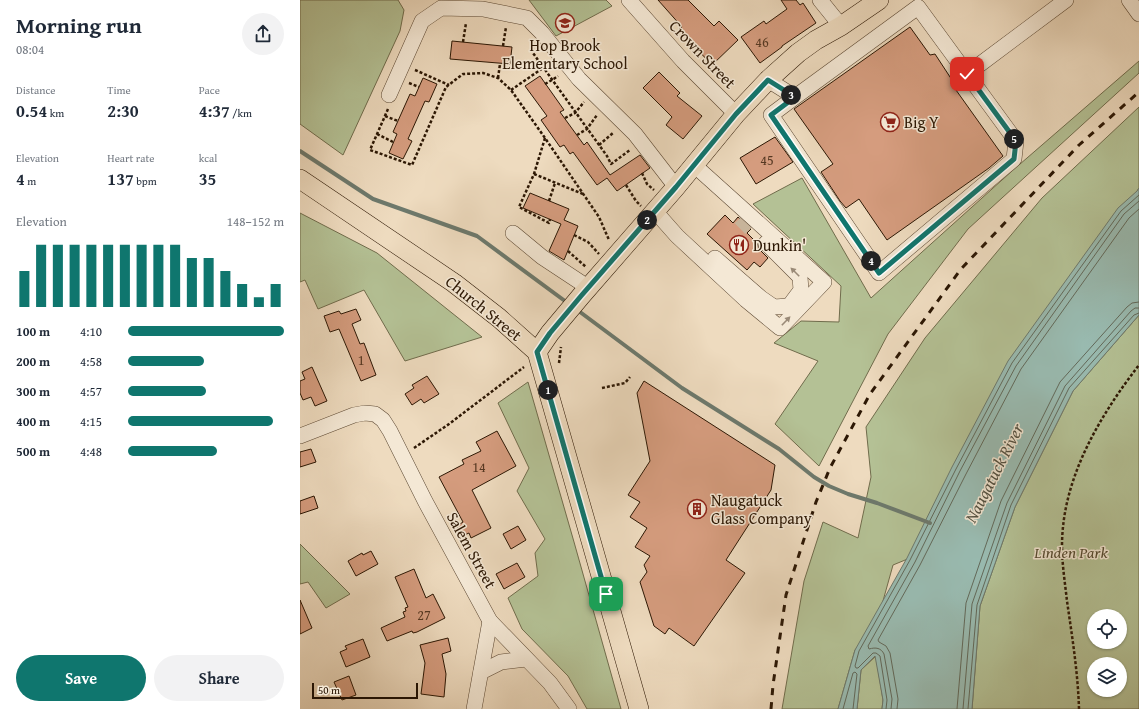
<!DOCTYPE html>
<html lang="en">
<head>
<meta charset="utf-8">
<style>
  body { margin:0; font-family:"Gentium Book Plus",serif; background:#f2f2f3; color:#1f2937; height:100vh; display:flex; flex-direction:column; font-size:15px; white-space:nowrap }
  * { box-sizing:border-box; margin:0 }
  p { font-size:13px; color:#747a83 }
  .icon { flex:none; width:22px; height:22px; fill:none; stroke:currentColor; stroke-width:2; stroke-linecap:round; stroke-linejoin:round }
  .map { position:relative; flex:1; overflow:hidden }
  .side { display:flex; flex-direction:column; background:#fff; width:300px }
  .side>* { flex:none }
  .buttons { position:absolute; left:787px; top:609px; display:grid; gap:8px }
  .buttons a { display:grid; place-items:center; width:40px; height:40px; border-radius:50%; background:#fff; box-shadow:0 1px 3px #0004; font-size:20px }
  .scale { position:absolute; left:12px; bottom:10px; width:106px; box-sizing:border-box; padding-left:4px; border:2px solid #2c1704; border-top:0; font-size:11px; line-height:14px; white-space:nowrap; color:#2c1704; -webkit-text-stroke:3px #f4e8d5; paint-order:stroke }
  .pin { position:absolute; display:grid; place-items:center; width:34px; height:34px; color:#fff; margin:-17px; border-radius:8px; box-shadow:0 2px 6px #0006 }
  .km { position:absolute; width:20px; height:20px; margin:-10px; border-radius:50%; background:#222; color:#fff; font-size:11px; line-height:20px; text-align:center }
  .round { display:grid; place-items:center; flex:none; width:42px; height:42px; border-radius:21px; background:#f2f2f3 }
  .summary { display:flex; align-items:center; justify-content:space-between; height:68px; padding:0 16px }
  h1 { font-size:22px; font-weight:700; line-height:30px }
  .metrics { display:grid; grid-template-columns:repeat(3,1fr); gap:6px; height:68px; padding:4px 16px }
  .metrics div { display:grid; align-content:center }
  .metrics b { font-size:17px; font-weight:700 }
  .metrics small { font-size:11px; font-weight:400 }
  .metrics p { font-size:11px }
  .chart { height:112px; padding:8px 16px }
  .chart p { display:flex; justify-content:space-between }
  .chart svg { width:100%; height:72px; margin-top:4px; stroke:#0f766e; stroke-width:6 }
  .cta { display:flex; gap:8px; margin-top:auto; padding:8px 16px }
  .cta a { flex:1; height:46px; border-radius:24px; background:#0f766e; color:#fff; font-size:16px; font-weight:700; line-height:46px; text-align:center }
  .cta a+a { background:#f2f2f3; color:#1f2937 }
  ul { padding:0 16px; list-style:none; font-size:13px }
  li { display:grid; grid-template-columns:64px 48px 1fr; align-items:center; height:30px }
  li i { height:10px; border-radius:5px; background:#0f766e }
  main { display:flex; flex:1; min-height:0 }
  .map>svg:first-child { display:block }
  .green { fill:#b4c195; stroke:#706c4c; fill-rule:evenodd }
  .water { fill:#99bbb1; stroke:#6d796c }
  .lines { fill:none; stroke-linecap:round; stroke-linejoin:round }
  .shore { stroke:#62695a; stroke-width:1 }
  .stream { stroke:#6d796c; stroke-width:4 }
  .building { fill:#d59c7e; stroke:#2c1704 }
  .minor-tunnel { stroke:#c7b49a; stroke-width:15; stroke-dasharray:15 8; stroke-linecap:butt }
  .minor-casing { stroke:#5c4833; stroke-width:16 }
  .major-casing { stroke:#2c1704; stroke-width:20 }
  .path { stroke:#2c1704; stroke-width:2.5; stroke-dasharray:3 2; stroke-linecap:butt }
  .minor { stroke:#f4e8d5; stroke-width:15 }
  .major { stroke:#eedbbf; stroke-width:19 }
  .rail { stroke:#2c1704; stroke-width:3; stroke-dasharray:7 7; stroke-linecap:butt }
  .oneway { fill:#9a8a77 }
  .route-casing { stroke:#fff; stroke-width:8 }
  .route { stroke:#0f766e; stroke-width:5 }
  .labels { text-anchor:middle; stroke-width:3; stroke-linejoin:round; paint-order:stroke }
  .number-label { font-size:14px; fill:#563822 }
  .poi-label { font-size:16px; fill:#2c1704; stroke:#f4e8d5; text-anchor:start }
  .street-label { font-size:16px; fill:#2c1704; stroke:#f4e8d5 }
  .park-label { font-size:16px; font-style:italic; fill:#554a30; stroke:#f4e8d5 }
  .water-label { font-size:17px; font-style:italic; fill:#525041; stroke:#f4e8d5 }
</style>
</head>
<body>
<main>
<section class="side">
<div class="summary"><div><h1>Morning run</h1><p>08:04</p></div><a class="round"><svg class="icon" aria-label="share" viewBox="0 0 24 24"><path d="M12 15V3M7 8l5-5 5 5M5 13v7h14v-7"/></svg></a></div>
<div class="metrics">
<div><p>Distance</p><b>0.54<small> km</small></b></div>
<div><p>Time</p><b>2:30</b></div>
<div><p>Pace</p><b>4:37<small> /km</small></b></div>
</div>
<div class="metrics">
<div><p>Elevation</p><b>4<small> m</small></b></div>
<div><p>Heart rate</p><b>137<small> bpm</small></b></div>
<div><p>kcal</p><b>35</b></div>
</div>
<div class="chart"><p><span>Elevation</span>148–152 m</p>
<svg viewBox="0 0 160 44" preserveAspectRatio="none"><path d="M5 44V22M15 44V6M25 44V6M35 44V6M45 44V6M55 44V6M65 44V6M75 44V6M85 44V6M95 44V6M105 44V14M115 44V14M125 44V22M135 44V30M145 44V38M155 44V30"/></svg>
</div>
<ul>
<li><b>100 m</b>4:10<i style="width:100%"></i></li>
<li><b>200 m</b>4:58<i style="width:49%"></i></li>
<li><b>300 m</b>4:57<i style="width:50%"></i></li>
<li><b>400 m</b>4:15<i style="width:93%"></i></li>
<li><b>500 m</b>4:48<i style="width:57%"></i></li>
</ul>
<div class="cta"><a>Save</a><a>Share</a></div>
</section>
<div class="map">
<svg width="839" height="709" viewBox="0 0 839 709">
  <rect width="100%" height="100%" fill="#eedbbf"/>
  <filter id="stains"><feTurbulence type="fractalNoise" baseFrequency=".005" numOctaves="4"/><feColorMatrix values="0 0 0 0 .2 0 0 0 0 .09 0 0 0 0 .02 0 0 0 .5 -.17"/></filter>
  <radialGradient id="worn" r=".72"><stop offset=".6" stop-color="#630" stop-opacity="0"/><stop offset="1" stop-color="#630" stop-opacity=".3"/></radialGradient>
  <!-- green -->
  <g class="green">
    <path d="M0,0H98L104,10L100,31L43,155L0,124Z"/>
    <path d="M229,0H306L312,6L256,36Z"/>
    <path d="M839,61V73L668,229L588,334L519,466L475,424L518,361L474,343L501,321L539,322L541,286L453,204L502,178L571,298L712,171Z"/>
    <path d="M839,107V188L627,551L593,565L576,626L555,650L538,709H482L504,581L523,522L558,538L571,477L566,427L625,338L742,198Z"/>
    <path d="M0,213L77,253L182,337L105,361L64,290L18,309L5,280L0,282Z"/>
    <path d="M839,315V709H672L680,606L715,507L773,391ZM794,616H820V642H794ZM794,664H820V690H794Z"/>
    <path d="M228,382L274,542L321,709H287L268,676L222,629L208,598L238,576L235,553L245,539L217,491L229,468L198,403Z"/>
    <path d="M0,544L50,594L26,608L8,582L0,584Z"/>
    <path d="M576,656L583,700L582,709H557L561,670Z"/>
  </g>
  <!-- water -->
  <path class="water" d="M839,188V315L773,391L715,507L680,606L672,709H582L583,700L575,656L561,670L557,709H538L555,650L607,558L652,467L708,361L818,208L837,191Z"/>
  <g class="lines">
    <!-- shore -->
    <g class="shore">
      <path d="M543,709L553,673L555,672L557,674L553,709"/>
      <path d="M586,709L587,700L580,656L576,653H573L558,668H556L555,666L559,651L610,560L656,469L712,363L821,211L839,195"/>
      <path d="M591,709L592,699L584,654C581,648 576,647 569,649L568,646L615,562L660,471L716,366L824,214L839,201"/>
      <path d="M597,709L598,699L590,653L586,646L579,642L578,640L620,565L666,474L721,369L829,218L839,209"/>
      <path d="M657,709L666,603L701,501L760,382L827,307L832,303L839,302"/>
      <path d="M663,709L672,604L707,503L765,386L831,311L835,308H839"/>
      <path d="M668,709L677,605L711,505L769,388L834,315L839,313"/>
    </g>
    <!-- stream -->
    <g class="stream">
      <path d="M0,151L73,199L177,236L269,304"/>
      <path d="M276,309L382,388L479,449L514,477L529,486L548,494L577,503L630,523"/>
    </g>
  </g>
  <!-- building -->
  <g class="building">
    <path d="M358,0H388L414,26L419,21L438,40L412,65L393,45L395,44L380,29L382,27Z"/>
    <path d="M481,0H496L500,5L503,3L516,23L482,46V47L460,63L441,37L464,21L466,24L487,9Z"/>
    <path d="M610,27L630,55L635,54L652,80L651,83L703,156L689,168L587,240L559,199L546,208L540,201L521,172L533,164L494,109Z"/>
    <path d="M152,41L212,47L210,64L150,59Z"/>
    <path d="M359,72L380,93L377,96L402,116L383,139L366,125L372,117L343,88Z"/>
    <path d="M240,76L264,110L260,112L284,145L287,142L310,175L340,155L350,168L317,191L307,178L297,185L273,152L270,154L264,145L260,147L241,120L247,116L225,86Z"/>
    <path d="M123,78L137,84L129,102L125,101L108,139L112,141L103,159L89,153L97,134L93,132L110,94L115,96Z"/>
    <path d="M475,137L493,162L456,184L440,158Z"/>
    <path d="M230,193L269,209L264,220L278,226L264,260L249,251L261,224L223,208Z"/>
    <path d="M425,215L433,223L438,217L451,229L447,233L457,243L459,249L468,258L460,267L454,262L447,270L407,234Z"/>
    <path d="M56,309L61,320L52,324L60,344L64,343L76,375L61,381L39,329L30,332L24,316L39,311L41,314Z"/>
    <path d="M12,367L27,401L15,406L11,397L3,400L0,393V381L5,379L2,372Z"/>
    <path d="M127,376L139,394L124,403L121,399L112,405L105,394L114,388L112,385Z"/>
    <path d="M344,381L475,465L471,490L426,560L445,573L394,646L369,628L365,634L354,626L340,582L347,572L344,565L350,556L335,547L347,528L330,517L340,502L328,495L350,461L337,393Z"/>
    <path d="M197,431L216,466L172,490L191,528L171,538L169,533L162,536L157,526L163,522L139,477L164,464L162,460L181,451L176,442Z"/>
    <path d="M11,449L16,462L0,467V452Z"/>
    <path d="M14,496L18,508L0,514V501Z"/>
    <path d="M218,526L226,540L211,549L203,534Z"/>
    <path d="M71,551L78,564L56,576L48,561L62,553L63,555Z"/>
    <path d="M217,563L225,577L204,589L196,574Z"/>
    <path d="M114,569L126,598L133,594L145,618L117,632L113,633L112,631L87,641L81,628L105,617L103,612L106,611L105,608L108,607L95,577Z"/>
    <path d="M0,600L12,628L0,634Z"/>
    <path d="M148,638L151,651L142,654L146,674L144,697L121,694L125,663L120,645Z"/>
    <path d="M63,639L70,657L46,667L40,652L47,649L45,646Z"/>
    <path d="M49,676L56,695L42,700L34,682Z"/>
  </g>
  <g class="lines">
    <!-- minor-tunnel -->
    <path class="minor-tunnel" d="M440,218L451,229"/>
    <!-- minor casing -->
    <g class="minor-casing">
      <g id="minor">
        <path d="M329,0L383,61L436,114"/>
        <path d="M520,0L541,26"/>
        <path d="M829,0L839,14"/>
        <path d="M667,74L766,0"/>
        <path d="M468,80L495,97L618,7L716,141L714,159L579,273L471,115L495,97"/>
        <path d="M89,95L122,21L141,8L183,9L227,18L242,33L279,79L335,134L376,187"/>
        <path d="M354,210L377,236L446,300L480,328L524,282L394,165"/>
        <path d="M213,233L242,257L289,288"/>
        <path d="M415,258L461,298L474,307L489,306L501,290L500,277L466,243"/>
        <path d="M0,436L54,415L65,413L75,414L83,420L90,431L125,501L190,621L250,683L269,709"/>
        <path d="M181,672L201,662L226,659"/>
        <path d="M174,709L190,621"/>
      </g>
    </g>
    <!-- major casing -->
    <g class="major-casing">
      <g id="major">
        <path d="M0,179L154,283L199,318L237,352L339,709"/>
        <path d="M237,352L250,333L281,296L376,187L436,114L468,80L498,53L516,40L541,26L579,0"/>
      </g>
    </g>
    <!-- path -->
    <g class="path">
      <path d="M163,42L166,23"/>
      <path d="M232,44L231,48L233,53L307,156L311,164L330,150"/>
      <path d="M203,46L206,27"/>
      <path d="M115,70L149,85"/>
      <path d="M198,78L200,64"/>
      <path d="M109,83L119,87"/>
      <path d="M245,84L252,80L258,76"/>
      <path d="M211,90L243,68L249,62"/>
      <path d="M88,109L70,150L112,165L146,87L163,74L183,73L198,78L211,90L245,138L299,217L309,240"/>
      <path d="M85,116L98,121"/>
      <path d="M265,118L275,113L284,102"/>
      <path d="M77,134L93,142"/>
      <path d="M277,135L287,129L297,115"/>
      <path d="M245,138L234,174L219,207L249,223L250,219"/>
      <path d="M299,145L313,133"/>
      <path d="M342,173L347,184L354,190"/>
      <path d="M234,174L283,194"/>
      <path d="M326,185L336,201L341,206"/>
      <path d="M249,201L255,183"/>
      <path d="M274,235L288,242L299,254"/>
      <path d="M268,251L286,267"/>
      <path d="M259,363L261,347"/>
      <path d="M302,388L325,383L330,377"/>
      <path d="M114,448L149,424L224,367"/>
      <path d="M779,709C778,673 772,636 767,601C765,583 762,564 762,546C762,479 799,417 839,365"/>
    </g>
    <!-- minor -->
    <use href="#minor" class="minor"/>
    <!-- major -->
    <use href="#major" class="major"/>
    <!-- rail -->
    <path class="rail" d="M471,709L473,685L486,595L516,502L530,468L570,394L661,269L779,145L839,92"/>
  </g>
  <!-- one-way arrows -->
  <defs><path id="oneway-solid" d="M-6-.8H1V-3.2L6.5 0L1 3.2V.8H-6Z"/></defs>
  <g class="oneway">
    <use href="#oneway-solid" transform="translate(495 272) rotate(-135)"/>
    <use href="#oneway-solid" transform="translate(486 321) rotate(-46)"/>
  </g>
  <g class="lines">
    <!-- route casing -->
    <g class="route-casing">
      <path id="route" d="M306,594L237,352L250,333L281,296L376,187L436,114L468,80L495,97L471,115L579,273L714,159L716,141L667,74"/>
    </g>
    <!-- route -->
    <use href="#route" class="route"/>
  </g>
  <!-- icons -->
  <defs>
    <g id="school-ring" transform="scale(1)"><circle r="9.5" fill="#f4e8d5" stroke="#8f2418" stroke-width="1.5"/><path d="M0-5L7-2L0 1L-7-2ZM-4 1L0 2.5L4 1V4Q0 6-4 4Z" fill="#8f2418"/></g>
    <g id="supermarket-ring" transform="scale(1)"><circle r="9.5" fill="#f4e8d5" stroke="#8f2418" stroke-width="1.5"/><path d="M-6-5.5h2.5l.6 2H6L4.5 2H-2.5L-4.4-4H-6ZM-1.5 3.2a1.3 1.3 0 1 0 .1 0ZM3 3.2a1.3 1.3 0 1 0 .1 0Z" fill="#8f2418"/></g>
    <g id="restaurant-ring" transform="scale(1)"><circle r="9.5" fill="#f4e8d5" stroke="#8f2418" stroke-width="1.5"/><path d="M-5-6h1v4h1v-4h1v4h1v-4h1v5L-1.5 .5V6h-2V.5L-5-1ZM5-6V6H3V1.5H1.5Q1.5-4 5-6Z" fill="#8f2418"/></g>
    <g id="building-ring" transform="scale(1)"><circle r="9.5" fill="#f4e8d5" stroke="#8f2418" stroke-width="1.5"/><path d="M-4-6H4V6H1V3H-1V6H-4ZM-2.5-4.3h1.7v1.8h-1.7ZM.8-4.3h1.7v1.8H.8ZM-2.5-1h1.7V.8h-1.7ZM.8-1h1.7V.8H.8Z" fill="#8f2418"/></g>
  </defs>
  <g fill-rule="evenodd">
    <use href="#school-ring" x="265" y="23"/>
    <use href="#supermarket-ring" x="590" y="122"/>
    <use href="#restaurant-ring" x="439" y="245"/>
    <use href="#building-ring" x="397" y="509"/>
  </g>
  <g class="labels">
    <!-- number labels -->
    <g class="number-label">
      <text x="462" y="47">46</text>
      <text x="467" y="165">45</text>
      <text x="61" y="365">1</text>
      <text x="179" y="472">14</text>
      <text x="124" y="620">27</text>
    </g>
    <!-- poi labels -->
    <g class="poi-label">
      <text x="265" y="51" text-anchor="middle">Hop Brook<tspan x="265" dy="18">Elementary School</tspan></text>
      <text x="604" y="128">Big Y</text>
      <text x="453" y="251">Dunkin'</text>
      <text x="411" y="506">Naugatuck<tspan x="411" dy="18">Glass Company</tspan></text>
    </g>
    <!-- street labels -->
    <g class="street-label">
      <text transform="translate(403 54) rotate(46)" y="6">Crown Street</text>
      <text transform="translate(184 308) rotate(39)" y="6">Church Street</text>
      <text transform="translate(172 550) rotate(61)" y="6">Salem Street</text>
    </g>
    <!-- park labels -->
    <g class="park-label">
      <text x="771" y="558">Linden Park</text>
    </g>
    <!-- water labels -->
    <g class="water-label">
      <text transform="translate(694 473) rotate(-63)" y="6">Naugatuck River</text>
    </g>
  </g>
  <rect width="100%" height="100%" filter="url(#stains)"/>
  <rect width="100%" height="100%" fill="url(#worn)"/>
</svg>
<div class="buttons">
<a><svg class="icon" aria-label="locate" viewBox="0 0 24 24"><circle cx="12" cy="12" r="6"/><path d="M12 2v4M12 18v4M2 12h4M18 12h4"/></svg></a>
<a><svg class="icon" aria-label="layers" viewBox="0 0 24 24"><path d="M12 4l9 5-9 5-9-5zM3 14l9 5 9-5"/></svg></a>
</div>
<div class="scale">50 m</div>
<div class="pin" style="left:306px;top:594px;background:#1e9e55"><svg class="icon" aria-label="arrive" viewBox="0 0 24 24"><path d="M6 21V4h12l-3 4 3 4H6"/></svg></div>
<div class="pin" style="left:667px;top:74px;background:#d93025"><svg class="icon" aria-label="check" viewBox="0 0 24 24"><path d="M5 12l5 5 9-10"/></svg></div>
<b class="km" style="left:248px;top:390px">1</b>
<b class="km" style="left:347px;top:220px">2</b>
<b class="km" style="left:491px;top:95px">3</b>
<b class="km" style="left:571px;top:261px">4</b>
<b class="km" style="left:714px;top:139px">5</b>
</div>
</main>
</body>
</html>
